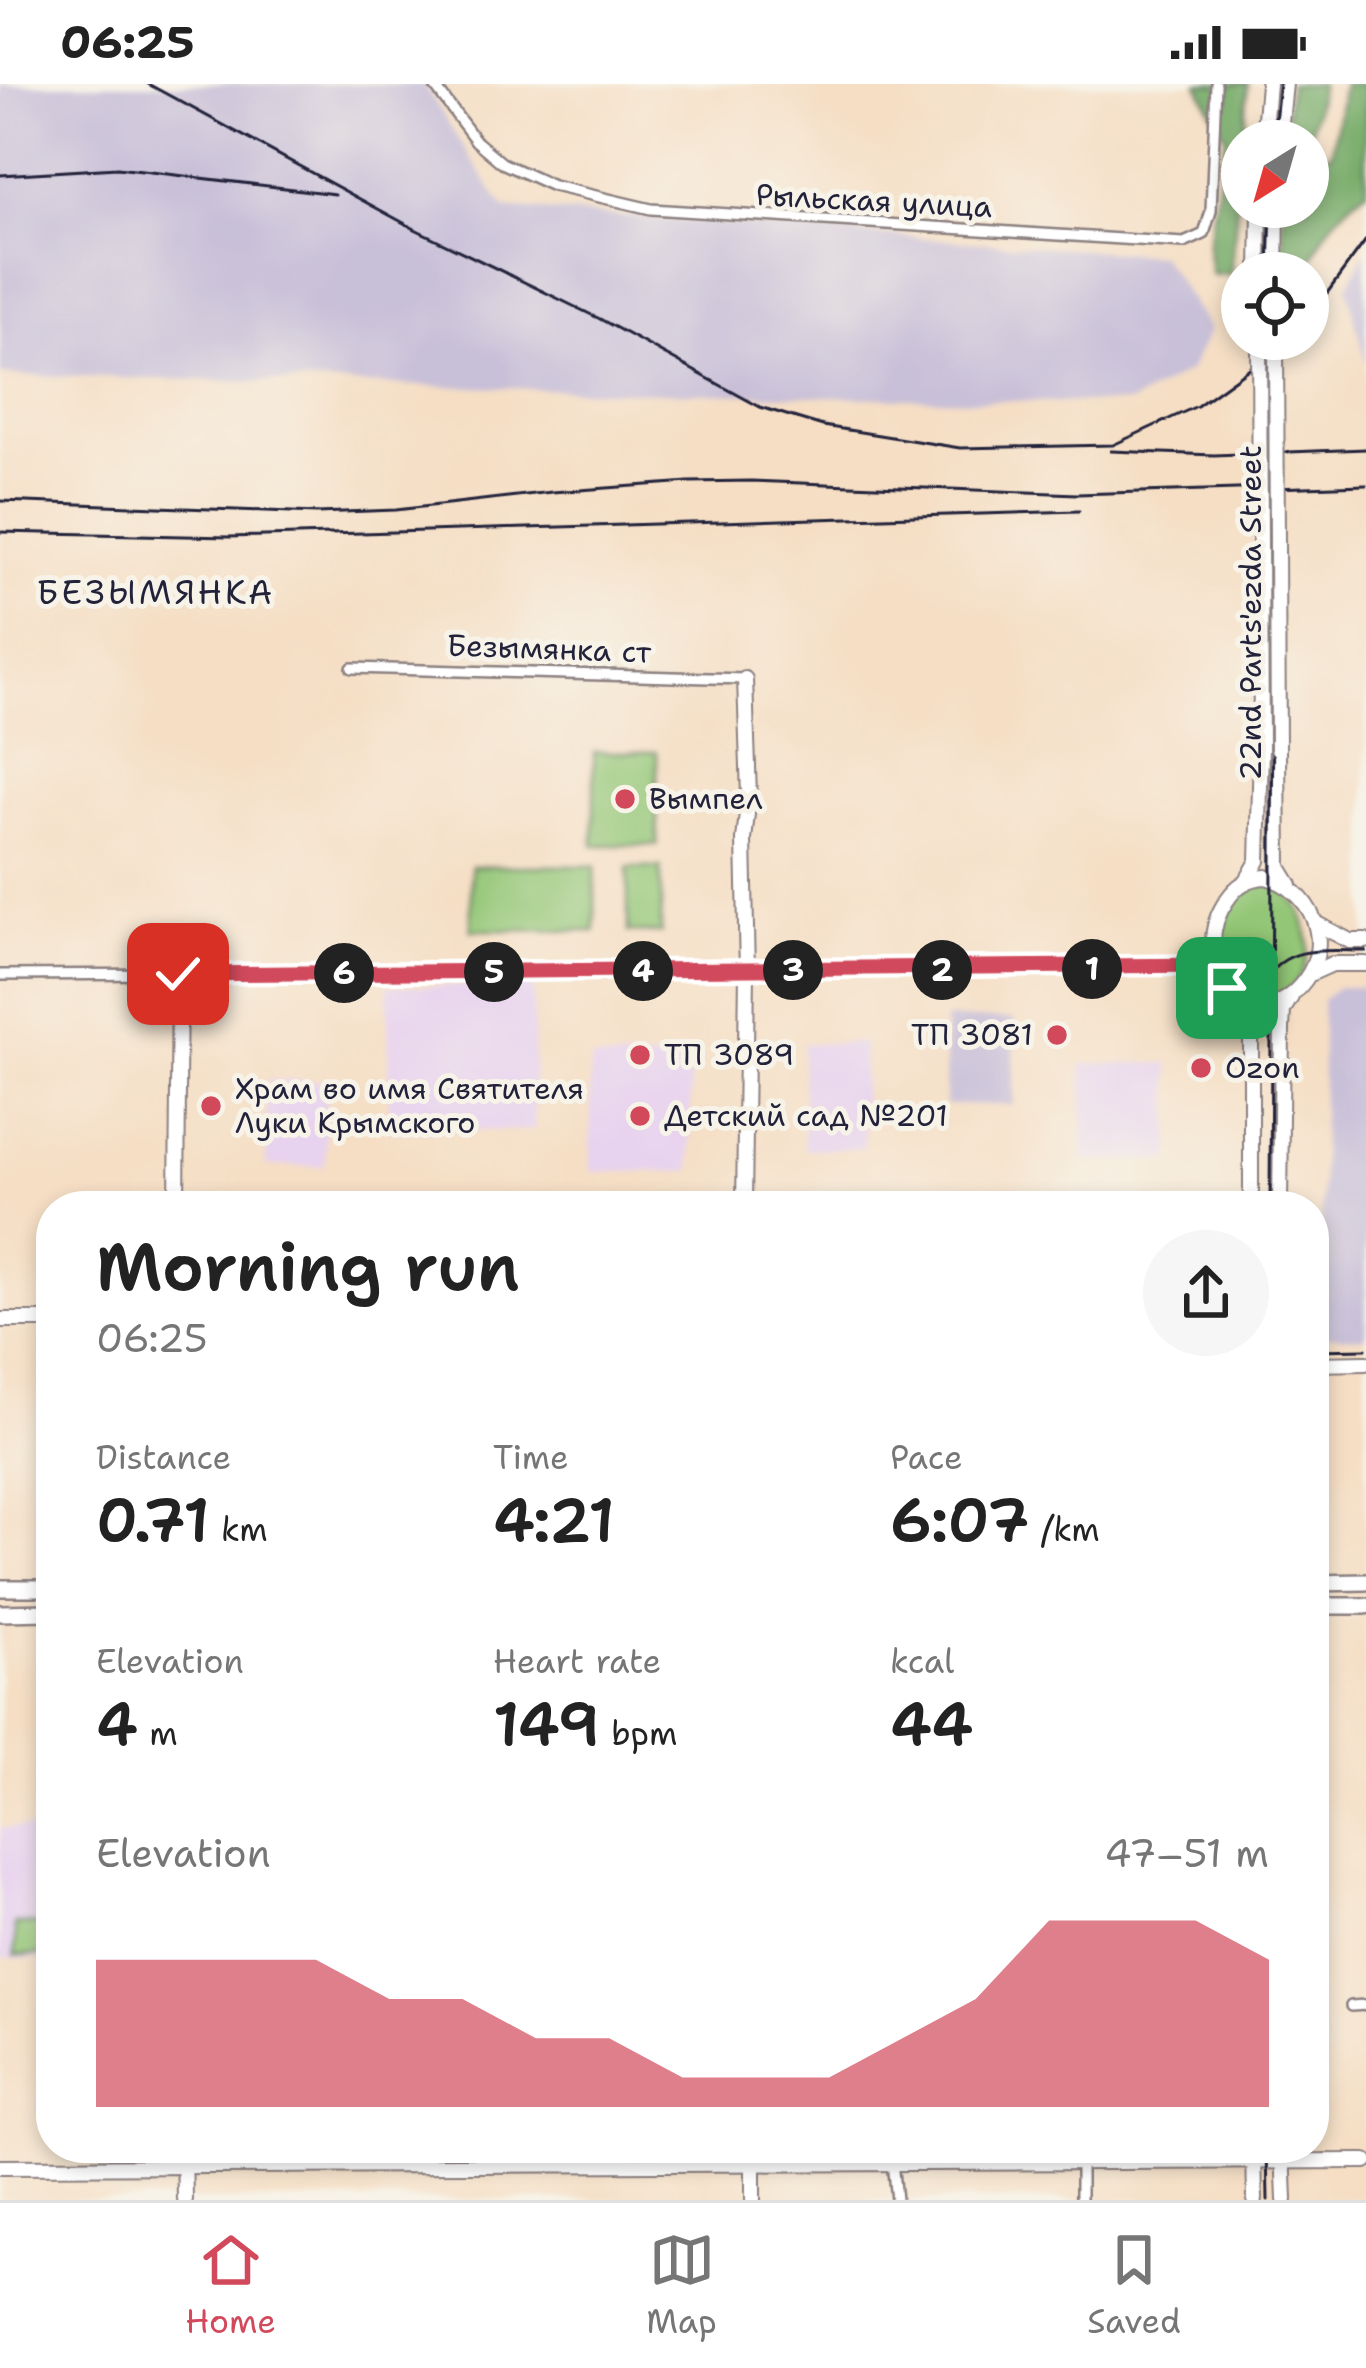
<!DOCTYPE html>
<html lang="en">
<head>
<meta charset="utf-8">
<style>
  body { margin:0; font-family:"Shantell Sans",sans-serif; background:#f6f6f6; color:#222; height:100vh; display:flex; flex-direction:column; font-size:45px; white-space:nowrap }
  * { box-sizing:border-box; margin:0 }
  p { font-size:39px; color:#767676 }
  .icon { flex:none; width:66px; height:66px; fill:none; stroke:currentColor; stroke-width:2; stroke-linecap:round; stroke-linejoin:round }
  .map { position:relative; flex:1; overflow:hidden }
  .panel { position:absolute; left:36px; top:1107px; width:1293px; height:972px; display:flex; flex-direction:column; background:#fff; border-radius:48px; box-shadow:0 6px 18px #0003 }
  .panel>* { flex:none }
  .needle { width:78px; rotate:217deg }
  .tools { position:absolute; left:1221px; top:36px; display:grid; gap:24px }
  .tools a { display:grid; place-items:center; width:108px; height:108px; border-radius:50%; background:#fff; box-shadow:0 6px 18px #0003; font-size:60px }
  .pin { position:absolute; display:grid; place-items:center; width:102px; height:102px; color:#fff; margin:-51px; border-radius:24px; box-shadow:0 6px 18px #0006 }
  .km { position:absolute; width:60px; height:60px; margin:-30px; border-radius:50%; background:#222; color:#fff; font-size:33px; line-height:60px; text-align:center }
  .round { display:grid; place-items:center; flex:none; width:126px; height:126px; border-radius:63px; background:#f6f6f6 }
  .summary { display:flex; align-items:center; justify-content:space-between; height:204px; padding:0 60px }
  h1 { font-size:66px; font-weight:600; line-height:90px }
  .metrics { display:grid; grid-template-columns:repeat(3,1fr); gap:18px; height:204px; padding:12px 60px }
  .metrics div { display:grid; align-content:center }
  .metrics b { font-size:60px; font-weight:600 }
  .metrics small { font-size:33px; font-weight:400 }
  .metrics p { font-size:33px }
  .chart { height:336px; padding:24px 60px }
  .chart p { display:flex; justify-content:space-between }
  .chart svg { width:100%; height:216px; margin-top:12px; fill:#d1495b; opacity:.7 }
  .status { display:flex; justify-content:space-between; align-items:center; height:84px; padding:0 60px; background:#fff; direction:ltr }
  .status svg { height:33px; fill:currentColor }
  .menu { display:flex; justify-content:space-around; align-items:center; height:168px; border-top:3px solid #e0e0e0; background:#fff; font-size:33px; color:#767676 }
  .menu a { display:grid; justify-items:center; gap:6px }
  .menu .on { color:#d1495b }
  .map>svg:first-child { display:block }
  .built { fill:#e7d2ef }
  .industrial { fill:#c8bfd8 }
  .green { fill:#93c676; stroke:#5a7458; stroke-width:3 }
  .forest { fill:#76ab67; stroke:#4c6651; stroke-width:3 }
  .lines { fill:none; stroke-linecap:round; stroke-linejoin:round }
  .street-casing { stroke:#8c8080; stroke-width:14 }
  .secondary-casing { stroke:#8c8080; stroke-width:18 }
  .primary-casing { stroke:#8c8080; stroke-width:20 }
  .street { stroke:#fff; stroke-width:9 }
  .secondary { stroke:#fff; stroke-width:14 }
  .primary { stroke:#fff; stroke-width:15 }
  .tram { stroke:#22223b; stroke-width:3 }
  .rail { stroke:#22223b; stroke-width:3 }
  .secondary-bridge-casing { stroke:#8c8080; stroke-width:18; stroke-linecap:butt }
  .secondary-bridge { stroke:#fff; stroke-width:14 }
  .route-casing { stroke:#fff; stroke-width:24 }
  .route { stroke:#d1495b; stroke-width:15 }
  .poi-dot { fill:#d1495b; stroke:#f7f3e8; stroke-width:4.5 }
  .labels { text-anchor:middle; stroke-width:10; stroke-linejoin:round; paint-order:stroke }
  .street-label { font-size:30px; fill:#22223b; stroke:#f7f3e8 }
  .poi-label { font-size:30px; fill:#22223b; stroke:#f7f3e8; text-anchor:start }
  .neighbourhood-label { font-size:33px; letter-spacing:3px; fill:#22223b; stroke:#f7f3e8 }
</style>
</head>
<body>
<div class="status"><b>06:25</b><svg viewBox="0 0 49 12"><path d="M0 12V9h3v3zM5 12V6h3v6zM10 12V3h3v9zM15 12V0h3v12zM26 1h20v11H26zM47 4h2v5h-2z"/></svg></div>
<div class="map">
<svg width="1366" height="2116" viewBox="0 0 1366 2116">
  <rect width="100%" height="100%" fill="#f7f3e8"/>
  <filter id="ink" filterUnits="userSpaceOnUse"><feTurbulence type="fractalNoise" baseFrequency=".00833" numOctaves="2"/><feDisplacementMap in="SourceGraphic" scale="24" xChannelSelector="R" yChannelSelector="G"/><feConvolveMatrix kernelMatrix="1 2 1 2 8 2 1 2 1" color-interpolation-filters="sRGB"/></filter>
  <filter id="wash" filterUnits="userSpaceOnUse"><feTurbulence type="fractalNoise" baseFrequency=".004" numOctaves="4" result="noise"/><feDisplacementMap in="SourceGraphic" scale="48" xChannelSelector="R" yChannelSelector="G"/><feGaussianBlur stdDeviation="2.7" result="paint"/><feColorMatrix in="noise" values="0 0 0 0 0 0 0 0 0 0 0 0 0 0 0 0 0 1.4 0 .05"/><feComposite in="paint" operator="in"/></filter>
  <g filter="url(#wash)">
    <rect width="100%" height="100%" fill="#f5dec4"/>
    <!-- built -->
    <g class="built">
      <path d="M388,902H533L534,1046L389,1047Z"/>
      <path d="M863,959L864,1064L804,1065L802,960Z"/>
      <path d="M690,975L691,1087L591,1088L590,976Z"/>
      <path d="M1170,979L1171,1076L1084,1077L1082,980Z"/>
      <path d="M267,996L326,997L325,1082H266Z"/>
      <path d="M0,1744H51V1875L0,1874Z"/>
    </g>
    <!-- industrial -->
    <g class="industrial">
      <path d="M0,0H423L504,124L1160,171L1210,246L1189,287L1129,320L0,291Z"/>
      <path d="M1366,168V280L1347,203Z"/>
      <path d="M1338,903H1366V1253L1321,1252L1322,916Z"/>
      <rect x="945" y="935" width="69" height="86"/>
    </g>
    <!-- green -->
    <g class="green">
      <rect x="594" y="668" width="63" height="93"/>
      <path d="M471,782H595V847L471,846Z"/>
      <path d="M628,784H661V849L628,848Z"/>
      <path d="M1256,800C1322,797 1326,916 1262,913C1248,913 1239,907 1231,896C1207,864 1221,818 1256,800Z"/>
      <path d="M15,1840L51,1841V1871H15Z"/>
    </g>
    <!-- forest -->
    <g class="forest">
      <path d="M1198,0H1248L1231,190L1212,191L1207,163L1226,53Z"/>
      <path d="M1289,0H1321L1308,58L1283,57Z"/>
      <path d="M1343,0H1366V106C1336,129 1318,152 1308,189H1284L1282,123H1308V73L1332,69Z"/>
    </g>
  </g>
  <g filter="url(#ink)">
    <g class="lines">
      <!-- street casing -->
      <g class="street-casing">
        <g id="street">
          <path d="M433,0L476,57L502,79L553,102L651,125L1184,159L1204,150L1211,127L1216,0"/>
          <path d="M352,584L745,595"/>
          <path d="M0,891L1174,884L1214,881"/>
          <path d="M1351,1922L1366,1921"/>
          <path d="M1081,2077V2116"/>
          <path d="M892,2078L896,2116"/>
        </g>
      </g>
      <!-- secondary casing -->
      <g class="secondary-casing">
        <g id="secondary">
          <path d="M1263,57L1268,0"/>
          <path d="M1279,57L1285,0"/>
          <path d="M1259,189L1260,123"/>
          <path d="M1276,189L1277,123"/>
          <path d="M1278,665L1279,783L1290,801"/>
          <path d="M1266,793C1311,805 1334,857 1305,896C1252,966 1183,878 1227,816C1237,801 1248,794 1266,793Z"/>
          <path d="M1246,798L1258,777L1261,665"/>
          <path d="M1317,840L1350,857H1366"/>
          <path d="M1312,889L1332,880H1366"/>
          <path d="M1246,918L1251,940V1122"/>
          <path d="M177,1122L179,890"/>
          <path d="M744,1122L747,887L744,756L749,712L745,595"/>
          <path d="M1280,1122L1282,944L1283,926L1291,913"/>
          <path d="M0,1236H51"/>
          <path d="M1314,1280L1366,1279"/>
          <path d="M184,2064L185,2116"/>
          <path d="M753,2064V2116"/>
          <path d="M1254,2064L1255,2116"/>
          <path d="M1283,2064L1285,2116"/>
          <path d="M0,2083L1366,2077"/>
        </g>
      </g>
      <!-- primary casing -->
      <g class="primary-casing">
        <g id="primary">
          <path d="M1314,1499L1366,1498"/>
          <path d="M0,1504H51"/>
          <path d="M1314,1522H1366"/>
          <path d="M0,1529L51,1528"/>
        </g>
      </g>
      <!-- street -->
      <use href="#street" class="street"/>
      <!-- secondary -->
      <use href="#secondary" class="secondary"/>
      <!-- primary -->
      <use href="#primary" class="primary"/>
      <!-- tram -->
      <g class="tram">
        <path d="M1273,57L1279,0"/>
        <path d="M1269,189L1271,123"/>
        <path d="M1270,255L1274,433L1270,1122"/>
        <path d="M1266,896C1286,859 1330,867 1366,867"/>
        <path d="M1314,1174H1321"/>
        <path d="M1314,1266L1366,1265"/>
        <path d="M1267,2064L1268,2116"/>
      </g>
      <!-- rail -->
      <g class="rail">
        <path d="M148,0L415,145L600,235L760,323L823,342L960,364L1113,361L1197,322L1290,255"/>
        <path d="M0,91L117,84L335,110"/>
        <path d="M1308,235L1366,156"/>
        <path d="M1111,367L1214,371L1366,365"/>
        <path d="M0,417L317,429L396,426L552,408L689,398L751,397L1077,410L1366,401"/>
        <path d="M0,448L230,453L1079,427"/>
      </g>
      <!-- secondary-bridge casing -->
      <g class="secondary-bridge-casing">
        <g id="secondary-bridge">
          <path d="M1259,255L1261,665"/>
          <path d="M1276,255L1278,665"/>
        </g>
      </g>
      <!-- secondary-bridge -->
      <use href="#secondary-bridge" class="secondary-bridge"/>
    </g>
  </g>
  <g class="lines" filter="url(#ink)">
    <!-- route casing -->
    <g class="route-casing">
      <path id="route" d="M178,890L1214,881L1227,904"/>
    </g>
    <!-- route -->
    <use href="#route" class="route"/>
  </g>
  <!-- markers -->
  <g class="poi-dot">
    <circle cx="625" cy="715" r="12"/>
    <circle cx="1057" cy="951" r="12"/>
    <circle cx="640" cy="971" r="12"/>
    <circle cx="1201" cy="984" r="12"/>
    <circle cx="211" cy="1022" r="12"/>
    <circle cx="640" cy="1032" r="12"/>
  </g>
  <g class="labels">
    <!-- street labels -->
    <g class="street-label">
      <text transform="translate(874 117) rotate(3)" y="10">Рыльская улица</text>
      <text transform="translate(1251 529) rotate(-90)" y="10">22nd Parts'ezda Street</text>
      <text transform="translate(549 565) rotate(2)" y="10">Безымянка ст</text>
    </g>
    <!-- poi labels -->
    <g class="poi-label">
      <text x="649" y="725">Вымпел</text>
      <text x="1033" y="961" text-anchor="end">ТП 3081</text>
      <text x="664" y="981">ТП 3089</text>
      <text x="1225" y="994">Ozon</text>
      <text x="235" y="1015">Храм во имя Святителя<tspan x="235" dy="34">Луки Крымского</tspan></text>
      <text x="664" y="1042">Детский сад №201</text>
    </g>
    <!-- neighbourhood labels -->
    <g class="neighbourhood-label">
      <text x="156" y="520">БЕЗЫМЯНКА</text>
    </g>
  </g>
</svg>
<div class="tools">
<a><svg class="needle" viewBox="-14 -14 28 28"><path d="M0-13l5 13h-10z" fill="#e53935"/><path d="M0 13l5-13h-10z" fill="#767676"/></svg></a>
<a><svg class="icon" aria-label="locate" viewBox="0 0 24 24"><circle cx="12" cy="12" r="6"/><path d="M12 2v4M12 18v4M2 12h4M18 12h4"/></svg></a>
</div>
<div class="pin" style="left:1227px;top:904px;background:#1e9e55"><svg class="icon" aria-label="arrive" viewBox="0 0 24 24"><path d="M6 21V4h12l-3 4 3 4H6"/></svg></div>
<div class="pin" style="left:178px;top:890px;background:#d93025"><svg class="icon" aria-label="check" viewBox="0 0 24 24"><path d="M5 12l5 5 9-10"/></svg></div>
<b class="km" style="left:1092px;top:885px">1</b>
<b class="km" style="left:942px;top:886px">2</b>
<b class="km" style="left:793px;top:886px">3</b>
<b class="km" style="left:643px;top:887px">4</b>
<b class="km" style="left:494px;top:888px">5</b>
<b class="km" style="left:344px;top:889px">6</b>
<section class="panel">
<div class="summary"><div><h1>Morning run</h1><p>06:25</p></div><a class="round"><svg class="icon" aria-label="share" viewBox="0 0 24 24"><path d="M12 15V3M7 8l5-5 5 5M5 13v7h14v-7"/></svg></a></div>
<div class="metrics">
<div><p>Distance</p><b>0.71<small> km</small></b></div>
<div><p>Time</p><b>4:21</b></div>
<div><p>Pace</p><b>6:07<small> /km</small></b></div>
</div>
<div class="metrics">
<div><p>Elevation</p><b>4<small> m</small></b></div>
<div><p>Heart rate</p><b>149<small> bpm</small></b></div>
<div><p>kcal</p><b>44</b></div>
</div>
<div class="chart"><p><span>Elevation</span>47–51 m</p>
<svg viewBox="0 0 160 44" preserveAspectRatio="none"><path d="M0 44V14L10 14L20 14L30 14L40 22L50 22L60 30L70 30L80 38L90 38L100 38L110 30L120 22L130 6L140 6L150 6L160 14V44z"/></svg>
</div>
</section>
</div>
<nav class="menu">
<a class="on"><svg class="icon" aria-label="home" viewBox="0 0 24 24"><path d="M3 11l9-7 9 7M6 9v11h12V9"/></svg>Home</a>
<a><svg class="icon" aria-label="map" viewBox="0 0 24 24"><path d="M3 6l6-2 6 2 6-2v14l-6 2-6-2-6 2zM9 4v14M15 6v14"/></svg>Map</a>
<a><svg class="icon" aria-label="saved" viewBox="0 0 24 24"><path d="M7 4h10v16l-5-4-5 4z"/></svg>Saved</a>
</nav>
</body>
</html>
